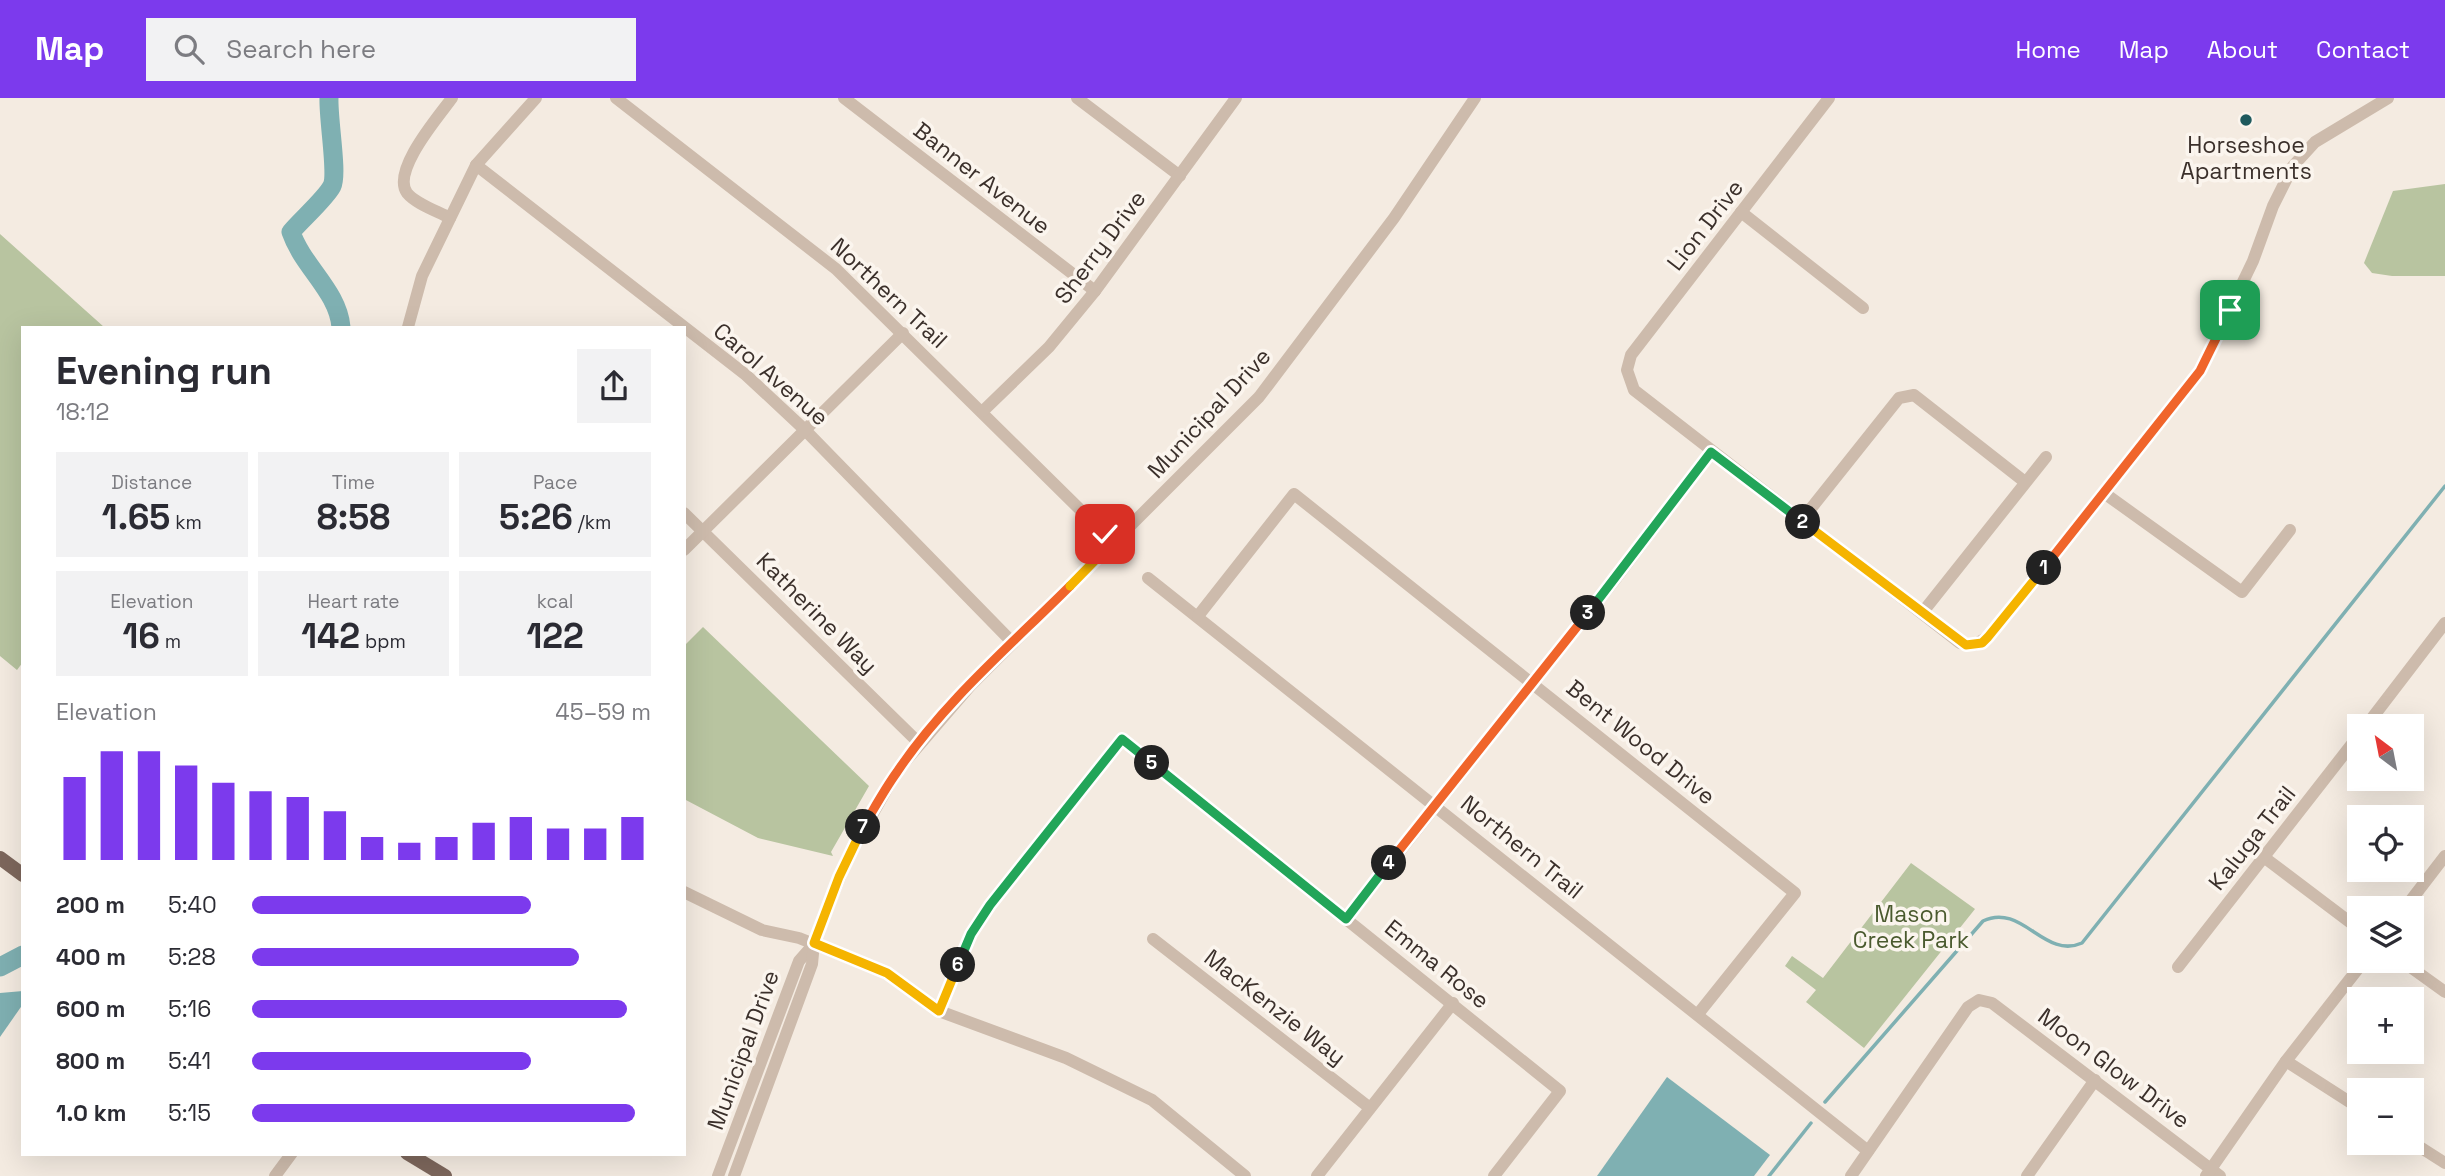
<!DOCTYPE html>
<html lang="en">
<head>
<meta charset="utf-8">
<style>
  body { margin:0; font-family:"Space Grotesk",sans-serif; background:#f2f2f3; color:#2b2b33; height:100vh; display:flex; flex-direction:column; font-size:26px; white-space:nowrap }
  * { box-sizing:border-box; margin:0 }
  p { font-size:23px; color:#7c7c81 }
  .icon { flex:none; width:38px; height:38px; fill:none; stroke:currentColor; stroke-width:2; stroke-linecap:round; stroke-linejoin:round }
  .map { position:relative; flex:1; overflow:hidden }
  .side { position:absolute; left:21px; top:228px; width:665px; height:830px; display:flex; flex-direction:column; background:#fff; border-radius:0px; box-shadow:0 7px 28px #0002 }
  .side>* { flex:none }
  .needle { width:46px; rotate:328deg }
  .fabs { position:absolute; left:2347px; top:616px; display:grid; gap:14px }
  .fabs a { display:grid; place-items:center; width:77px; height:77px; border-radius:0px; background:#fff; box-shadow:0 7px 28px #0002; font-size:35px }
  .pin { position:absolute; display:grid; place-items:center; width:60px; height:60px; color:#fff; margin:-30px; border-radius:14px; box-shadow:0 4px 10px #0006 }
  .km { position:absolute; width:35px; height:35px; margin:-18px; border-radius:50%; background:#222; color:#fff; font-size:19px; line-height:35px; text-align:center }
  .round { display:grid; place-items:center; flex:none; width:74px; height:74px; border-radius:0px; background:#f2f2f3 }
  .headline { display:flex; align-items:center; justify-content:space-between; height:119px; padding:0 35px }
  h1 { font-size:38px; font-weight:700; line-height:52px }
  .figures { display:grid; grid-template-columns:repeat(3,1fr); gap:10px; height:119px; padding:7px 35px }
  .figures div { display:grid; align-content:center; border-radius:0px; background:#f2f2f3; text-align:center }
  .figures b { font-size:35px; font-weight:700 }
  .figures small { font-size:19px; font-weight:400 }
  .figures p { font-size:19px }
  .chart { height:196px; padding:14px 35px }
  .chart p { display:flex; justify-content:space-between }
  .chart svg { width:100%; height:126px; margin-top:7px; stroke:#7c3aed; stroke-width:6 }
  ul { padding:0 35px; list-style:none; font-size:23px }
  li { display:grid; grid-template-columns:112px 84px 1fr; align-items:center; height:52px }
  li i { height:18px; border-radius:9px; background:#7c3aed }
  header { display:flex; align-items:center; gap:42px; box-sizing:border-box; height:98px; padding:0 35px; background:#7c3aed; color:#fff }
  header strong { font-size:33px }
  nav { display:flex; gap:38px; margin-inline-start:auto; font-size:24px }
  .search { width:490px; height:63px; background:#f2f2f3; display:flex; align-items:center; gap:18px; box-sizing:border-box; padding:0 24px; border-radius:0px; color:#7c7c81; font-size:26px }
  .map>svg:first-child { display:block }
  .green { fill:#b8c4a0 }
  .water { fill:#7fb0b2 }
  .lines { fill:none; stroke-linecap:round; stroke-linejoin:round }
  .stream { stroke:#7fb0b2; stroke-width:3.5 }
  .river { stroke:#7fb0b2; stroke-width:19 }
  .minor { stroke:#cdbbac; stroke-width:12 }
  .major { stroke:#7d675c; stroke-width:14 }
  .split-1-casing { stroke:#fff; stroke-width:14 }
  .split-2-casing { stroke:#fff; stroke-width:14 }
  .split-3-casing { stroke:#fff; stroke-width:14 }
  .split-4-casing { stroke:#fff; stroke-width:14 }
  .split-5-casing { stroke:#fff; stroke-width:14 }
  .split-6-casing { stroke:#fff; stroke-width:14 }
  .split-7-casing { stroke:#fff; stroke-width:14 }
  .split-8-casing { stroke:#fff; stroke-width:14 }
  .split-9-casing { stroke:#fff; stroke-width:14 }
  .split-1 { stroke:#f0652b; stroke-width:9 }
  .split-2 { stroke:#f5b400; stroke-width:9 }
  .split-3 { stroke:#22a559; stroke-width:9 }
  .split-4 { stroke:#f0652b; stroke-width:9 }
  .split-5 { stroke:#22a559; stroke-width:9 }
  .split-6 { stroke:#22a559; stroke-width:9 }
  .split-7 { stroke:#f5b400; stroke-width:9 }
  .split-8 { stroke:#f0652b; stroke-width:9 }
  .split-9 { stroke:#f5b400; stroke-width:9 }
  .poi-dot { fill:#1f5a5e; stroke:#fbf5ee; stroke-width:2.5 }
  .labels { text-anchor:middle; stroke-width:7; stroke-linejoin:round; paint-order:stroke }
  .poi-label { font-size:23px; fill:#3b302b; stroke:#fbf5ee }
  .street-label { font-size:23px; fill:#3b302b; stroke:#fbf5ee }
  .park-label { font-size:23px; fill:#4a5a2e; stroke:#fbf5ee }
</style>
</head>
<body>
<header>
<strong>Map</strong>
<div class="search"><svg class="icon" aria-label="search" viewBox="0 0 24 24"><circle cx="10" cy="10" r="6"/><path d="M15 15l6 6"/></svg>Search here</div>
<nav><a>Home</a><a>Map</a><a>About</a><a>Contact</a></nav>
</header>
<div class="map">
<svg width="2445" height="1078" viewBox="0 0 2445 1078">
  <rect width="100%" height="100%" fill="#f4ebe1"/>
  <!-- green -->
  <g class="green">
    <path d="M2445,86V178H2392L2372,175L2364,165L2393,93Z"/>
    <path d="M0,136L104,229H23V564L17,572L0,558Z"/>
    <path d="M703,529L869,688L831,754L833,758L758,740L684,701V548Z"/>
    <path d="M1911,765L1975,811L1864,950L1806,904L1816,892L1785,868L1792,858L1823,880Z"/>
  </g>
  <!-- water -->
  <g class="water">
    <path d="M23,893V906L0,939V895Z"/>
    <path d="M1667,979L1770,1057L1754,1078H1597Z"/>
  </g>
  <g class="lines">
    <!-- stream -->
    <g class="stream">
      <path d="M1825,1004L1983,823C2022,804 2044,862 2082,845L2445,388"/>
      <path d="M1769,1078L1811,1025"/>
    </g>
    <!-- river -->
    <g class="river">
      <path d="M329,0C328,21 338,76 332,88C326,100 301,122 291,134C303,169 338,193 341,229"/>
      <path d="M0,869L23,857"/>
    </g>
    <!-- minor -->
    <g class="minor">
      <path d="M616,0L836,171L1113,444"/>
      <path d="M844,0L1095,193"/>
      <path d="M1077,0L1180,78"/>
      <path d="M1829,0L1631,257L1627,272L1634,292L1960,545L1974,547L1988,539L2200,273L2253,163L2273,108L2293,68L2315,44L2388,0"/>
      <path d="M476,67L746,277L805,332L1013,545"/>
      <path d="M1741,114L1863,210"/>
      <path d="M450,120C437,113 416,106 407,95C391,73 439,18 452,0"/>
      <path d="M408,229L422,178L476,67L536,0"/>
      <path d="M983,313L1049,249L1095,193L1236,0"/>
      <path d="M2104,395L2242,494L2290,432"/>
      <path d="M684,415L919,645"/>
      <path d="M1801,423L1899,300L1914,297L2025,384"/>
      <path d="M684,452L903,235"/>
      <path d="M1148,480L1868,1053"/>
      <path d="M1922,515L2046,359"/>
      <path d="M1198,518L1294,396L1795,795L1698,916"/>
      <path d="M2366,628L2445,525"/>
      <path d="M2265,760L2359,831"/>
      <path d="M684,794L762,832L799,840L887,875L939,913L1066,960L1152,1002L1245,1078"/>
      <path d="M2405,810L2445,758"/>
      <path d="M1346,821L1617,479L1711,354"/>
      <path d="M1153,841L1370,1010"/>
      <path d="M2402,863L2445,894"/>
      <path d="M2178,869L2359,637"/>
      <path d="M939,913L971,836L990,807L1122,641L1560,993L1494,1078"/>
      <path d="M2286,963L2359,1010"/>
      <path d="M2412,1044L2445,1065"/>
      <path d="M275,1078L292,1055"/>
      <path d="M718,1078L799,863L814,846"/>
      <path d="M734,1078L812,866L814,845L847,761L897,673L970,588L1259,299L1394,120L1475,0"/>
      <path d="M1317,1078L1453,905"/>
      <path d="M1851,1078L1968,909L1979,902L1992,905L2220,1078"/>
      <path d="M2027,1078L2095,982"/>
      <path d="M2206,1078L2286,963L2364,863"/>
    </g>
    <!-- major -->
    <g class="major">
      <path d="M0,760L23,777"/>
      <path d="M407,1055L445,1078"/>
    </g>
  </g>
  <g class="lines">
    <!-- split-1 casing -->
    <g class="split-1-casing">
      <path id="split-1" d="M2044,470L2200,273L2230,212"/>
    </g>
    <!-- split-2 casing -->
    <g class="split-2-casing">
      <path id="split-2" d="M1803,424L1966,547L1982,545L1988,539L2044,470"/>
    </g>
    <!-- split-3 casing -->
    <g class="split-3-casing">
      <path id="split-3" d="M1588,515L1711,354L1803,424"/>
    </g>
    <!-- split-4 casing -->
    <g class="split-4-casing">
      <path id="split-4" d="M1389,765L1588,515"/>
    </g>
    <!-- split-5 casing -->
    <g class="split-5-casing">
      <path id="split-5" d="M1152,665L1346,821L1389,765"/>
    </g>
    <!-- split-6 casing -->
    <g class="split-6-casing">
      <path id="split-6" d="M958,867L971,836L990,807L1122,641L1152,665"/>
    </g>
    <!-- split-7 casing -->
    <g class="split-7-casing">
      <path id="split-7" d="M863,729L839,779L814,845L887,875L939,913L958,867"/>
    </g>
    <!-- split-8 casing -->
    <g class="split-8-casing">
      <path id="split-8" d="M863,729C874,711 884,692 897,674C943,605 1011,547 1070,488"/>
    </g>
    <!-- split-9 casing -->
    <g class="split-9-casing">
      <path id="split-9" d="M1070,488L1113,444L1105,436"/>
    </g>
    <!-- split-1 -->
    <use href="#split-1" class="split-1"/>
    <!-- split-2 -->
    <use href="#split-2" class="split-2"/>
    <!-- split-3 -->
    <use href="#split-3" class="split-3"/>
    <!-- split-4 -->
    <use href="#split-4" class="split-4"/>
    <!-- split-5 -->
    <use href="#split-5" class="split-5"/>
    <!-- split-6 -->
    <use href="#split-6" class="split-6"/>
    <!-- split-7 -->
    <use href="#split-7" class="split-7"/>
    <!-- split-8 -->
    <use href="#split-8" class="split-8"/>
    <!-- split-9 -->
    <use href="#split-9" class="split-9"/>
  </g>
  <!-- markers -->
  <circle class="poi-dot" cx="2246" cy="22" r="7"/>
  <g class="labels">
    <!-- poi labels -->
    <g class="poi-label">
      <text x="2246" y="55">Horseshoe<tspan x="2246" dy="26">Apartments</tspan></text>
    </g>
    <!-- street labels -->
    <g class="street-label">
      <text transform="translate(982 80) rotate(38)" y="8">Banner Avenue</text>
      <text transform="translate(1705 127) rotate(-52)" y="8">Lion Drive</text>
      <text transform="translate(1100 149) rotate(-53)" y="8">Sherry Drive</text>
      <text transform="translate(889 195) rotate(43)" y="8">Northern Trail</text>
      <text transform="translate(771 276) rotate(41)" y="8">Carol Avenue</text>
      <text transform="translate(1209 315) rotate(-47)" y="8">Municipal Drive</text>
      <text transform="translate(817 515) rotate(45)" y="8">Katherine Way</text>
      <text transform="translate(1641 644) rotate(39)" y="8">Bent Wood Drive</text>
      <text transform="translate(2252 740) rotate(-52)" y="8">Kaluga Trail</text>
      <text transform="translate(1522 749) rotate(39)" y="8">Northern Trail</text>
      <text transform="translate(1437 866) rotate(39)" y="8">Emma Rose</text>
      <text transform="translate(1275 909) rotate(38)" y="8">MacKenzie Way</text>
      <text transform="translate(743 952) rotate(-70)" y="8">Municipal Drive</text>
      <text transform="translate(2114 970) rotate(37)" y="8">Moon Glow Drive</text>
    </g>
    <!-- park labels -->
    <g class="park-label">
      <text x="1911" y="824">Mason<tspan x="1911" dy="26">Creek Park</tspan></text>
    </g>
  </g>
</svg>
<div class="fabs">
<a><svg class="needle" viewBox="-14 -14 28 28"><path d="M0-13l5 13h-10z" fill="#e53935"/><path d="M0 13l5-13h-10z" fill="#7c7c81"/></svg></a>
<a><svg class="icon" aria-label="locate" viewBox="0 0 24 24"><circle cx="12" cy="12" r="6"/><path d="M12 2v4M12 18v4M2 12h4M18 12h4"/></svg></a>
<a><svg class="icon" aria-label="layers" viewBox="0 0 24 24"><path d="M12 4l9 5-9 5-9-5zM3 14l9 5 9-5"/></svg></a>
<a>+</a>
<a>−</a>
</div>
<div class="pin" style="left:2230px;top:212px;background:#1e9e55"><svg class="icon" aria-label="arrive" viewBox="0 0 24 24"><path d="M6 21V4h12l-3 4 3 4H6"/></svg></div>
<div class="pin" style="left:1105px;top:436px;background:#d93025"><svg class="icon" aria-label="check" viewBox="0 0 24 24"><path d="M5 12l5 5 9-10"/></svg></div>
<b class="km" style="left:2044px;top:470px">1</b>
<b class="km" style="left:1803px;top:424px">2</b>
<b class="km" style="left:1588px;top:515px">3</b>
<b class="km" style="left:1389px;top:765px">4</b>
<b class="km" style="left:1152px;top:665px">5</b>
<b class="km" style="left:958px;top:867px">6</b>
<b class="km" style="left:863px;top:729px">7</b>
<section class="side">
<div class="headline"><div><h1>Evening run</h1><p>18:12</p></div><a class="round"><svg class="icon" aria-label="share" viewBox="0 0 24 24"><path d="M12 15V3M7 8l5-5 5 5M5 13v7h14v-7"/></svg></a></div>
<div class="figures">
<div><p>Distance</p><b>1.65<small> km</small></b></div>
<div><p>Time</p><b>8:58</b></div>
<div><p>Pace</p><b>5:26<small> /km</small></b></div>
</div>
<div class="figures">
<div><p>Elevation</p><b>16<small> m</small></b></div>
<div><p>Heart rate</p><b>142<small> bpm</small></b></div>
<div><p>kcal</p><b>122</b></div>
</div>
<div class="chart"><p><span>Elevation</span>45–59 m</p>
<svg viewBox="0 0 160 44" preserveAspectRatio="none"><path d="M5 44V15M15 44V6M25 44V6M35 44V11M45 44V17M55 44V20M65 44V22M75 44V27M85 44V36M95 44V38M105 44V36M115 44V31M125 44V29M135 44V33M145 44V33M155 44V29"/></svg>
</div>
<ul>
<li><b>200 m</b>5:40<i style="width:70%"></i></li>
<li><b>400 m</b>5:28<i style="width:82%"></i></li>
<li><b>600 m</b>5:16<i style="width:94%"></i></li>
<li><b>800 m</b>5:41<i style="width:70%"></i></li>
<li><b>1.0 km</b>5:15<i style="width:96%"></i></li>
</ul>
</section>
</div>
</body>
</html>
